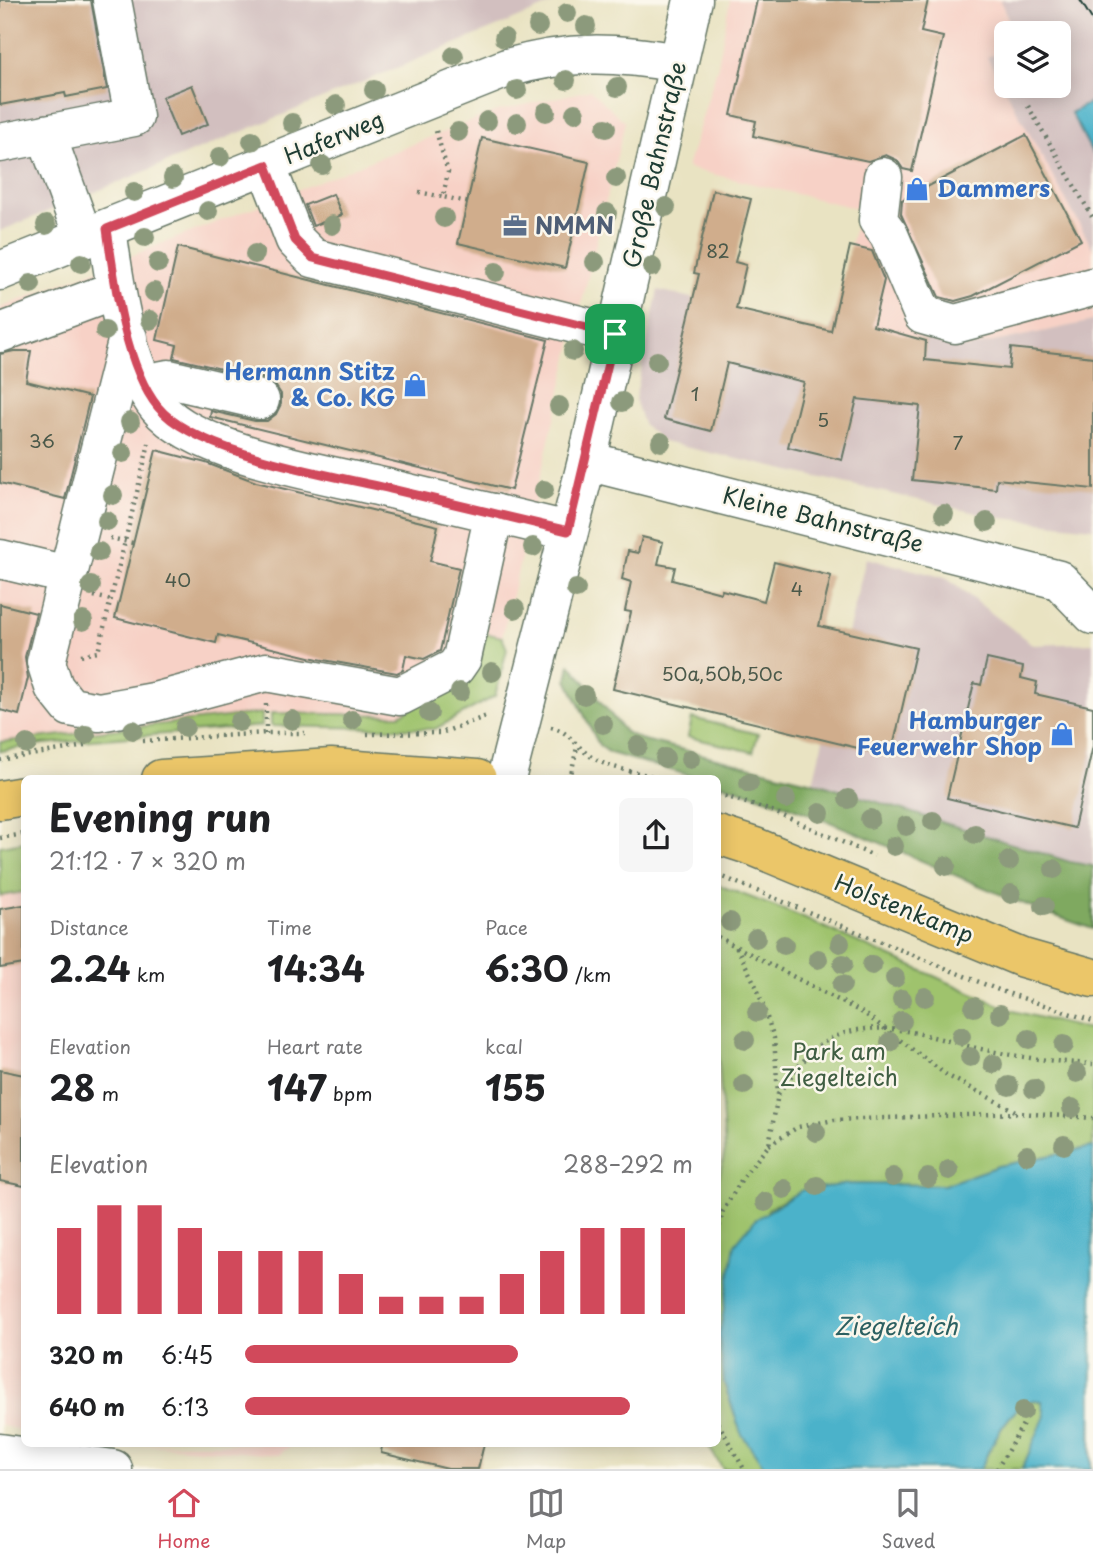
<!DOCTYPE html>
<html lang="en">
<head>
<meta charset="utf-8">
<style>
  body { margin:0; font-family:"Playpen Sans",sans-serif; background:#f6f6f6; color:#202124; height:100vh; display:flex; flex-direction:column; font-size:26px; white-space:nowrap }
  * { box-sizing:border-box; margin:0 }
  p { font-size:23px; color:#757577 }
  .icon { flex:none; width:38px; height:38px; fill:none; stroke:currentColor; stroke-width:2; stroke-linecap:round; stroke-linejoin:round }
  .map { position:relative; flex:1; overflow:hidden }
  .drawer { position:absolute; left:21px; top:775px; width:700px; height:672px; display:flex; flex-direction:column; background:#fff; border-radius:10px; box-shadow:0 4px 18px #0003 }
  .drawer>* { flex:none }
  .tools { position:absolute; left:994px; top:21px; display:grid; gap:14px }
  .tools a { display:grid; place-items:center; width:77px; height:77px; border-radius:10px; background:#fff; box-shadow:0 4px 18px #0003; font-size:35px }
  .pin { position:absolute; display:grid; place-items:center; width:60px; height:60px; color:#fff; margin:-30px; border-radius:14px; box-shadow:0 4px 10px #0006 }
  .round { display:grid; place-items:center; flex:none; width:74px; height:74px; border-radius:10px; background:#f6f6f6 }
  .head { display:flex; align-items:center; justify-content:space-between; height:119px; padding:0 28px }
  h1 { font-size:38px; font-weight:700; line-height:52px }
  .metrics { display:grid; grid-template-columns:repeat(3,1fr); gap:10px; height:119px; padding:7px 28px }
  .metrics div { display:grid; align-content:center }
  .metrics b { font-size:35px; font-weight:700 }
  .metrics small { font-size:19px; font-weight:400 }
  .metrics p { font-size:19px }
  .chart { height:196px; padding:14px 28px }
  .chart p { display:flex; justify-content:space-between }
  .chart svg { width:100%; height:126px; margin-top:7px; stroke:#d1495b; stroke-width:6 }
  ul { padding:0 28px; list-style:none; font-size:23px }
  li { display:grid; grid-template-columns:112px 84px 1fr; align-items:center; height:52px }
  li i { height:18px; border-radius:9px; background:#d1495b }
  .tab-bar { display:flex; justify-content:space-around; align-items:center; height:98px; border-top:2px solid #e0e0e0; background:#fff; font-size:19px; color:#757577 }
  .tab-bar a { display:grid; justify-items:center; gap:4px }
  .tab-bar .on { color:#d1495b }
  .map>svg:first-child { display:block }
  .built { fill:#f7d1c6 }
  .industrial { fill:#d2bfbf }
  .green { fill:#9fc36d; stroke:#5f8050; stroke-width:2 }
  .forest { fill:#7fa960; stroke:#4f734a; stroke-width:2 }
  .water { fill:#4bb2ca; stroke:#35787f; stroke-width:2 }
  .building { fill:#d0ad8c }
  .lines { fill:none; stroke-linecap:round; stroke-linejoin:round }
  .minor-casing { stroke:#676; stroke-width:41 }
  .major-casing { stroke:#676; stroke-width:41 }
  .path { stroke:#676; stroke-width:4.5; stroke-dasharray:2 5; stroke-linecap:butt }
  .minor { stroke:#fff; stroke-width:38 }
  .major { stroke:#ebc669; stroke-width:38 }
  .tram { stroke:#1f3d34; stroke-width:2 }
  .tree { fill:#8c9a7c }
  .route-casing { stroke:#fff; stroke-width:14 }
  .route { stroke:#d1495b; stroke-width:9 }
  .labels { text-anchor:middle; stroke-width:5; stroke-linejoin:round; paint-order:stroke }
  .number-label { font-size:19px; fill:#4b594a }
  .street-label { font-size:23px; fill:#1f3d34; stroke:#fbf7ec }
  .shop-label { font-size:23px; font-weight:bold; fill:#366cbe; stroke:#fbf7ec; text-anchor:end }
  .service-label { font-size:23px; font-weight:bold; fill:#4e5e75; stroke:#fbf7ec; text-anchor:start }
  .park-label { font-size:23px; fill:#3f5e42; stroke:#fbf7ec }
  .water-label { font-size:24px; font-style:italic; fill:#2c6061; stroke:#fbf7ec }
</style>
</head>
<body>
<div class="map">
<svg width="1093" height="1469" viewBox="0 0 1093 1469">
  <rect width="100%" height="100%" fill="#fbf7ec"/>
  <filter id="ink" filterUnits="userSpaceOnUse"><feTurbulence type="fractalNoise" baseFrequency=".0143" numOctaves="2"/><feDisplacementMap in="SourceGraphic" scale="14" xChannelSelector="R" yChannelSelector="G"/><feConvolveMatrix kernelMatrix="1 2 1 2 8 2 1 2 1" color-interpolation-filters="sRGB"/></filter>
  <filter id="wash" filterUnits="userSpaceOnUse"><feTurbulence type="fractalNoise" baseFrequency=".00686" numOctaves="4" result="noise"/><feDisplacementMap in="SourceGraphic" scale="28" xChannelSelector="R" yChannelSelector="G"/><feGaussianBlur stdDeviation="1.57" result="paint"/><feColorMatrix in="noise" values="0 0 0 0 0 0 0 0 0 0 0 0 0 0 0 0 0 1.4 0 .05"/><feComposite in="paint" operator="in"/></filter>
  <g filter="url(#wash)">
    <rect width="100%" height="100%" fill="#e9e3c2"/>
    <!-- built -->
    <g class="built">
      <path d="M730,0H1000L1014,33H1006V50L988,58L1093,249V321L966,348L833,320L859,209L687,168L718,65Z"/>
      <path d="M590,90L625,122L502,637L476,631L467,672L400,715L262,713L0,742V308L494,112Z"/>
      <path d="M24,892V1431L0,1425V896Z"/>
      <path d="M142,1444H294L278,1455Z"/>
    </g>
    <!-- industrial -->
    <g class="industrial">
      <path d="M0,0H562L0,231Z"/>
      <path d="M1000,0H1093V249L987,57L1006,50V86H1059V33H1014Z"/>
      <path d="M658,290L830,331L833,320L966,348L1093,321V528L994,517L663,442L643,424L635,399Z"/>
      <path d="M866,558L946,578L1033,645L1093,643V866L1070,862L813,782Z"/>
    </g>
    <!-- green -->
    <g class="green">
      <path d="M476,631L502,637L507,649L495,696L435,729L271,726V713L400,715L467,673Z"/>
      <path d="M262,713V726L43,744L0,751V742Z"/>
      <path d="M692,718L758,734L753,752L688,737Z"/>
      <path d="M24,842V892L0,896V846Z"/>
      <path d="M718,885L794,914L1013,1011L1093,1031V1147L998,1166L944,1185L850,1184L803,1190L768,1209L724,1383L741,1433L766,1469H723L707,1444H718V1182L725,1151L718,1050Z"/>
      <path d="M1033,1400L1042,1401L1046,1416L1022,1469H980C991,1446 1007,1409 1033,1400Z"/>
    </g>
    <!-- forest -->
    <path class="forest" d="M570,664L625,732L640,739L813,782L1070,862L1093,866V929C966,887 847,820 718,783V779H702L610,753L599,745L567,680Z"/>
    <!-- water -->
    <g class="water">
      <path d="M1089,103L1093,110V154L1071,113Z"/>
      <path d="M1093,1147L1091,1469H1022L1045,1416L1042,1401L1033,1400C1007,1409 991,1446 980,1469H766L741,1433L724,1383L719,1337L735,1244L755,1220L802,1190L850,1184L944,1185L998,1166Z"/>
    </g>
    <g id="blocks">
      <!-- building -->
      <g class="building">
        <path d="M0,0H91L107,89L66,97L65,93L0,105Z"/>
        <path d="M757,0H928L921,32L943,37L912,171L903,169L897,160L886,155L868,161L753,136L756,121L731,115Z"/>
        <path d="M192,85L208,124L178,136L162,97Z"/>
        <path d="M1026,135L1081,240L973,296L955,301L939,297L901,214L902,200Z"/>
        <path d="M482,138L589,162L565,268L458,243Z"/>
        <path d="M713,190L751,199L735,262L746,265L736,309L831,331L850,246L872,251L884,280L873,326L926,341L925,360L1009,369L1011,348L1093,357V489L997,479L996,489L912,480L920,406L857,399L842,460L788,447L804,382L727,363L711,431L664,419L699,274L694,273Z"/>
        <path d="M333,194L342,215L313,226L305,205Z"/>
        <path d="M178,247L548,340L511,490L210,417L211,411L255,421H267L276,414L281,404V394L275,385L265,379L174,358L177,345L157,340Z"/>
        <path d="M14,351H31L26,381L90,397L65,499L0,483V354Z"/>
        <path d="M156,450L206,463L256,482L438,526L430,561L459,568L440,651L424,659L406,655L403,670L397,673L318,659L218,635L216,643L115,618Z"/>
        <path d="M642,537L663,542L658,564L675,567L672,580L721,593L722,590L764,601L774,562L831,576L819,626L916,648L891,756L613,689L631,612L625,611L631,582L622,579L628,551L638,553Z"/>
        <path d="M0,604L36,613L25,657L28,678L19,715L0,710Z"/>
        <path d="M987,659L1023,667L1021,678L1037,682L1035,694L1093,707V746L1074,828L947,798L974,683L981,685Z"/>
        <path d="M24,905V964L0,968V909Z"/>
        <path d="M0,1070L24,1075V1186L0,1181Z"/>
        <path d="M382,1444H484L478,1469H448L381,1453Z"/>
      </g>
    </g>
  </g>
  <g filter="url(#ink)">
    <use href="#blocks" fill-opacity="0" stroke="#676" stroke-width="2"/>
    <g class="lines">
      <!-- minor casing -->
      <g class="minor-casing">
        <g id="minor">
          <path d="M46,134L84,239"/>
          <path d="M0,143L134,117L112,0"/>
          <path d="M266,165L295,240L313,258L615,334"/>
          <path d="M883,177L878,220L889,235L923,315L955,324L1092,287"/>
          <path d="M107,229C114,279 125,367 158,407C196,454 332,475 391,489C450,503 509,517 568,531"/>
          <path d="M0,271L507,68C570,50 615,52 678,63"/>
          <path d="M0,333L116,290"/>
          <path d="M128,338L46,662L54,687L70,707L99,712L154,702L266,672L400,696L455,668L462,658L494,513"/>
          <path d="M143,384L169,379L260,400"/>
          <path d="M587,461L1059,580L1093,615"/>
          <path d="M0,559L67,575"/>
          <path d="M506,779L587,461L693,0"/>
          <path d="M0,1453L113,1469"/>
        </g>
      </g>
      <!-- major casing -->
      <g class="major-casing">
        <g id="major">
          <path d="M161,779L331,768L477,779"/>
          <path d="M0,800L24,796"/>
          <path d="M718,835L755,847L1023,958L1093,978"/>
        </g>
      </g>
      <!-- path -->
      <g class="path">
        <path d="M1028,106L1093,218"/>
        <path d="M436,131L448,172L443,197L467,202"/>
        <path d="M419,192L443,197"/>
        <path d="M110,538L133,543"/>
        <path d="M94,596L111,600"/>
        <path d="M81,655L98,652L149,443"/>
        <path d="M551,727C570,731 578,750 595,759C614,770 643,773 664,779"/>
        <path d="M266,734V704"/>
        <path d="M367,734L441,733L487,716"/>
        <path d="M143,741L266,733H305"/>
        <path d="M0,760L85,746"/>
        <path d="M570,779L577,747"/>
        <path d="M718,794L772,811L874,856"/>
        <path d="M0,838L24,834"/>
        <path d="M718,875L1001,991L1093,1021"/>
        <path d="M718,937L865,1014L948,1076L1019,1113"/>
        <path d="M778,1094C794,1073 809,1048 834,1037C883,1016 933,1039 981,1049C1018,1057 1055,1062 1093,1064"/>
        <path d="M769,1145L798,1127L834,1120L1019,1113L1093,1118"/>
        <path d="M718,1233L723,1211L743,1177L769,1145L778,1094L774,1038L757,988L736,946"/>
        <path d="M718,1423L744,1469"/>
        <path d="M997,1469L1025,1421"/>
      </g>
      <!-- minor -->
      <use href="#minor" class="minor"/>
      <!-- major -->
      <use href="#major" class="major"/>
      <!-- tram -->
      <path class="tram" d="M1080,0L1093,21"/>
    </g>
    <!-- trees -->
    <g class="tree">
      <circle cx="567" cy="13" r="10"/>
      <circle cx="538" cy="26" r="10"/>
      <circle cx="586" cy="26" r="10"/>
      <circle cx="504" cy="38" r="10"/>
      <circle cx="454" cy="56" r="10"/>
      <circle cx="566" cy="80" r="10"/>
      <circle cx="617" cy="87" r="10"/>
      <circle cx="374" cy="90" r="10"/>
      <circle cx="517" cy="90" r="10"/>
      <circle cx="336" cy="105" r="10"/>
      <circle cx="546" cy="112" r="10"/>
      <circle cx="575" cy="113" r="10"/>
      <circle cx="487" cy="121" r="10"/>
      <circle cx="292" cy="123" r="10"/>
      <circle cx="517" cy="123" r="10"/>
      <circle cx="606" cy="128" r="10"/>
      <circle cx="458" cy="132" r="10"/>
      <circle cx="252" cy="141" r="10"/>
      <circle cx="220" cy="157" r="10"/>
      <circle cx="322" cy="165" r="10"/>
      <circle cx="173" cy="178" r="10"/>
      <circle cx="616" cy="178" r="10"/>
      <circle cx="134" cy="192" r="10"/>
      <circle cx="666" cy="207" r="10"/>
      <circle cx="208" cy="211" r="10"/>
      <circle cx="607" cy="213" r="10"/>
      <circle cx="444" cy="218" r="10"/>
      <circle cx="46" cy="225" r="10"/>
      <circle cx="332" cy="225" r="10"/>
      <circle cx="145" cy="237" r="10"/>
      <circle cx="255" cy="254" r="10"/>
      <circle cx="595" cy="262" r="10"/>
      <circle cx="81" cy="263" r="10"/>
      <circle cx="158" cy="263" r="10"/>
      <circle cx="652" cy="267" r="10"/>
      <circle cx="496" cy="272" r="10"/>
      <circle cx="31" cy="284" r="10"/>
      <circle cx="154" cy="292" r="10"/>
      <circle cx="150" cy="320" r="10"/>
      <circle cx="105" cy="331" r="10"/>
      <circle cx="573" cy="351" r="10"/>
      <circle cx="657" cy="361" r="10"/>
      <circle cx="622" cy="402" r="10"/>
      <circle cx="559" cy="406" r="10"/>
      <circle cx="130" cy="422" r="10"/>
      <circle cx="661" cy="442" r="10"/>
      <circle cx="123" cy="453" r="10"/>
      <circle cx="544" cy="490" r="10"/>
      <circle cx="113" cy="495" r="10"/>
      <circle cx="944" cy="514" r="10"/>
      <circle cx="107" cy="521" r="10"/>
      <circle cx="987" cy="522" r="10"/>
      <circle cx="533" cy="547" r="10"/>
      <circle cx="99" cy="552" r="10"/>
      <circle cx="91" cy="586" r="10"/>
      <circle cx="576" cy="589" r="10"/>
      <circle cx="515" cy="609" r="10"/>
      <circle cx="83" cy="621" r="10"/>
      <circle cx="492" cy="672" r="10"/>
      <circle cx="460" cy="692" r="10"/>
      <circle cx="584" cy="695" r="10"/>
      <circle cx="429" cy="713" r="10"/>
      <circle cx="292" cy="720" r="10"/>
      <circle cx="352" cy="720" r="10"/>
      <circle cx="239" cy="722" r="10"/>
      <circle cx="603" cy="724" r="10"/>
      <circle cx="185" cy="727" r="10"/>
      <circle cx="133" cy="730" r="10"/>
      <circle cx="86" cy="735" r="10"/>
      <circle cx="27" cy="744" r="10"/>
      <circle cx="638" cy="746" r="10"/>
      <circle cx="665" cy="758" r="10"/>
      <circle cx="690" cy="759" r="10"/>
      <circle cx="749" cy="783" r="10"/>
      <circle cx="786" cy="799" r="10"/>
      <circle cx="848" cy="799" r="10"/>
      <circle cx="820" cy="813" r="10"/>
      <circle cx="870" cy="819" r="10"/>
      <circle cx="933" cy="821" r="10"/>
      <circle cx="906" cy="826" r="10"/>
      <circle cx="975" cy="834" r="10"/>
      <circle cx="894" cy="846" r="10"/>
      <circle cx="1009" cy="861" r="10"/>
      <circle cx="946" cy="866" r="10"/>
      <circle cx="1054" cy="869" r="10"/>
      <circle cx="1011" cy="894" r="10"/>
      <circle cx="1044" cy="906" r="10"/>
      <circle cx="730" cy="922" r="10"/>
      <circle cx="756" cy="938" r="10"/>
      <circle cx="840" cy="943" r="10"/>
      <circle cx="784" cy="945" r="10"/>
      <circle cx="818" cy="959" r="10"/>
      <circle cx="843" cy="964" r="10"/>
      <circle cx="872" cy="965" r="10"/>
      <circle cx="895" cy="978" r="10"/>
      <circle cx="842" cy="985" r="10"/>
      <circle cx="925" cy="997" r="10"/>
      <circle cx="902" cy="999" r="10"/>
      <circle cx="974" cy="1007" r="10"/>
      <circle cx="757" cy="1012" r="10"/>
      <circle cx="1000" cy="1014" r="10"/>
      <circle cx="902" cy="1021" r="10"/>
      <circle cx="961" cy="1036" r="10"/>
      <circle cx="1029" cy="1039" r="10"/>
      <circle cx="745" cy="1040" r="10"/>
      <circle cx="890" cy="1042" r="10"/>
      <circle cx="1064" cy="1045" r="10"/>
      <circle cx="970" cy="1057" r="10"/>
      <circle cx="993" cy="1064" r="10"/>
      <circle cx="1077" cy="1073" r="10"/>
      <circle cx="744" cy="1085" r="10"/>
      <circle cx="1009" cy="1086" r="10"/>
      <circle cx="1034" cy="1089" r="10"/>
      <circle cx="1072" cy="1108" r="10"/>
      <circle cx="816" cy="1132" r="10"/>
      <circle cx="1064" cy="1145" r="10"/>
      <circle cx="1027" cy="1155" r="10"/>
      <circle cx="949" cy="1170" r="10"/>
      <circle cx="893" cy="1177" r="10"/>
      <circle cx="928" cy="1178" r="10"/>
      <circle cx="817" cy="1186" r="10"/>
      <circle cx="784" cy="1189" r="10"/>
      <circle cx="765" cy="1202" r="10"/>
      <circle cx="1023" cy="1411" r="10"/>
    </g>
  </g>
  <g class="lines" filter="url(#ink)">
    <!-- route casing -->
    <g class="route-casing">
      <path id="route" d="M266,165L295,240L313,258L615,334L568,531C509,517 450,503 391,489C332,475 196,454 158,407C125,367 114,279 107,229Z"/>
    </g>
    <!-- route -->
    <use href="#route" class="route"/>
  </g>
  <!-- icons -->
  <defs>
    <g id="shop-bare" transform="scale(1.89)"><path d="M-5-2.5h2.3a2.7 3.5 0 0 1 5.4 0H5L5.5 6h-11ZM-1.5-2.5h3a1.5 2.3 0 0 0-3 0Z" fill="#3f7fe0" stroke="#fbf7ec" stroke-width="2.5" paint-order="stroke"/></g>
    <g id="office-bare" transform="scale(1.89)"><path d="M-6-3h4V-5.5h4V-3h4V5H-6ZM-1-4.5V-3h2v-1.5ZM-6 0V1H6V0Z" fill="#5c6f8a" stroke="#fbf7ec" stroke-width="2.5" paint-order="stroke"/></g>
  </defs>
  <g fill-rule="evenodd">
    <use href="#shop-bare" x="917" y="189"/>
    <use href="#office-bare" x="515" y="226"/>
    <use href="#shop-bare" x="415" y="385"/>
    <use href="#shop-bare" x="1062" y="734"/>
  </g>
  <g class="labels">
    <!-- number labels -->
    <g class="number-label">
      <text x="718" y="258">82</text>
      <text x="695" y="401">1</text>
      <text x="823" y="427">5</text>
      <text x="42" y="448">36</text>
      <text x="958" y="450">7</text>
      <text x="178" y="587">40</text>
      <text x="797" y="596">4</text>
      <text x="722" y="681">50a,50b,50c</text>
    </g>
    <!-- street labels -->
    <g class="street-label">
      <text transform="translate(334 138) rotate(-22)" y="8">Haferweg</text>
      <text transform="translate(655 165) rotate(-77)" y="8">Große Bahnstraße</text>
      <text transform="translate(823 520) rotate(14)" y="8">Kleine Bahnstraße</text>
      <text transform="translate(904 909) rotate(22)" y="8">Holstenkamp</text>
    </g>
    <!-- shop labels -->
    <g class="shop-label">
      <text x="937" y="197" text-anchor="start">Dammers</text>
      <text x="395" y="380">Hermann Stitz<tspan x="395" dy="26">&amp; Co. KG</tspan></text>
      <text x="1042" y="729">Hamburger<tspan x="1042" dy="26">Feuerwehr Shop</tspan></text>
    </g>
    <!-- service labels -->
    <g class="service-label">
      <text x="535" y="234">NMMN</text>
    </g>
    <!-- park labels -->
    <g class="park-label">
      <text x="839" y="1060">Park am<tspan x="839" dy="26">Ziegelteich</tspan></text>
    </g>
    <!-- water labels -->
    <g class="water-label">
      <text x="896" y="1335">Ziegelteich</text>
    </g>
  </g>
</svg>
<div class="tools">
<a><svg class="icon" aria-label="layers" viewBox="0 0 24 24"><path d="M12 4l9 5-9 5-9-5zM3 14l9 5 9-5"/></svg></a>
</div>
<div class="pin" style="left:615px;top:334px;background:#1e9e55"><svg class="icon" aria-label="arrive" viewBox="0 0 24 24"><path d="M6 21V4h12l-3 4 3 4H6"/></svg></div>
<section class="drawer">
<div class="head"><div><h1>Evening run</h1><p>21:12 · 7 × 320 m</p></div><a class="round"><svg class="icon" aria-label="share" viewBox="0 0 24 24"><path d="M12 15V3M7 8l5-5 5 5M5 13v7h14v-7"/></svg></a></div>
<div class="metrics">
<div><p>Distance</p><b>2.24<small> km</small></b></div>
<div><p>Time</p><b>14:34</b></div>
<div><p>Pace</p><b>6:30<small> /km</small></b></div>
</div>
<div class="metrics">
<div><p>Elevation</p><b>28<small> m</small></b></div>
<div><p>Heart rate</p><b>147<small> bpm</small></b></div>
<div><p>kcal</p><b>155</b></div>
</div>
<div class="chart"><p><span>Elevation</span>288–292 m</p>
<svg viewBox="0 0 160 44" preserveAspectRatio="none"><path d="M5 44V14M15 44V6M25 44V6M35 44V14M45 44V22M55 44V22M65 44V22M75 44V30M85 44V38M95 44V38M105 44V38M115 44V30M125 44V22M135 44V14M145 44V14M155 44V14"/></svg>
</div>
<ul>
<li><b>320 m</b>6:45<i style="width:61%"></i></li>
<li><b>640 m</b>6:13<i style="width:86%"></i></li>
</ul>
</section>
</div>
<nav class="tab-bar">
<a class="on"><svg class="icon" aria-label="home" viewBox="0 0 24 24"><path d="M3 11l9-7 9 7M6 9v11h12V9"/></svg>Home</a>
<a><svg class="icon" aria-label="map" viewBox="0 0 24 24"><path d="M3 6l6-2 6 2 6-2v14l-6 2-6-2-6 2zM9 4v14M15 6v14"/></svg>Map</a>
<a><svg class="icon" aria-label="saved" viewBox="0 0 24 24"><path d="M7 4h10v16l-5-4-5 4z"/></svg>Saved</a>
</nav>
</body>
</html>
